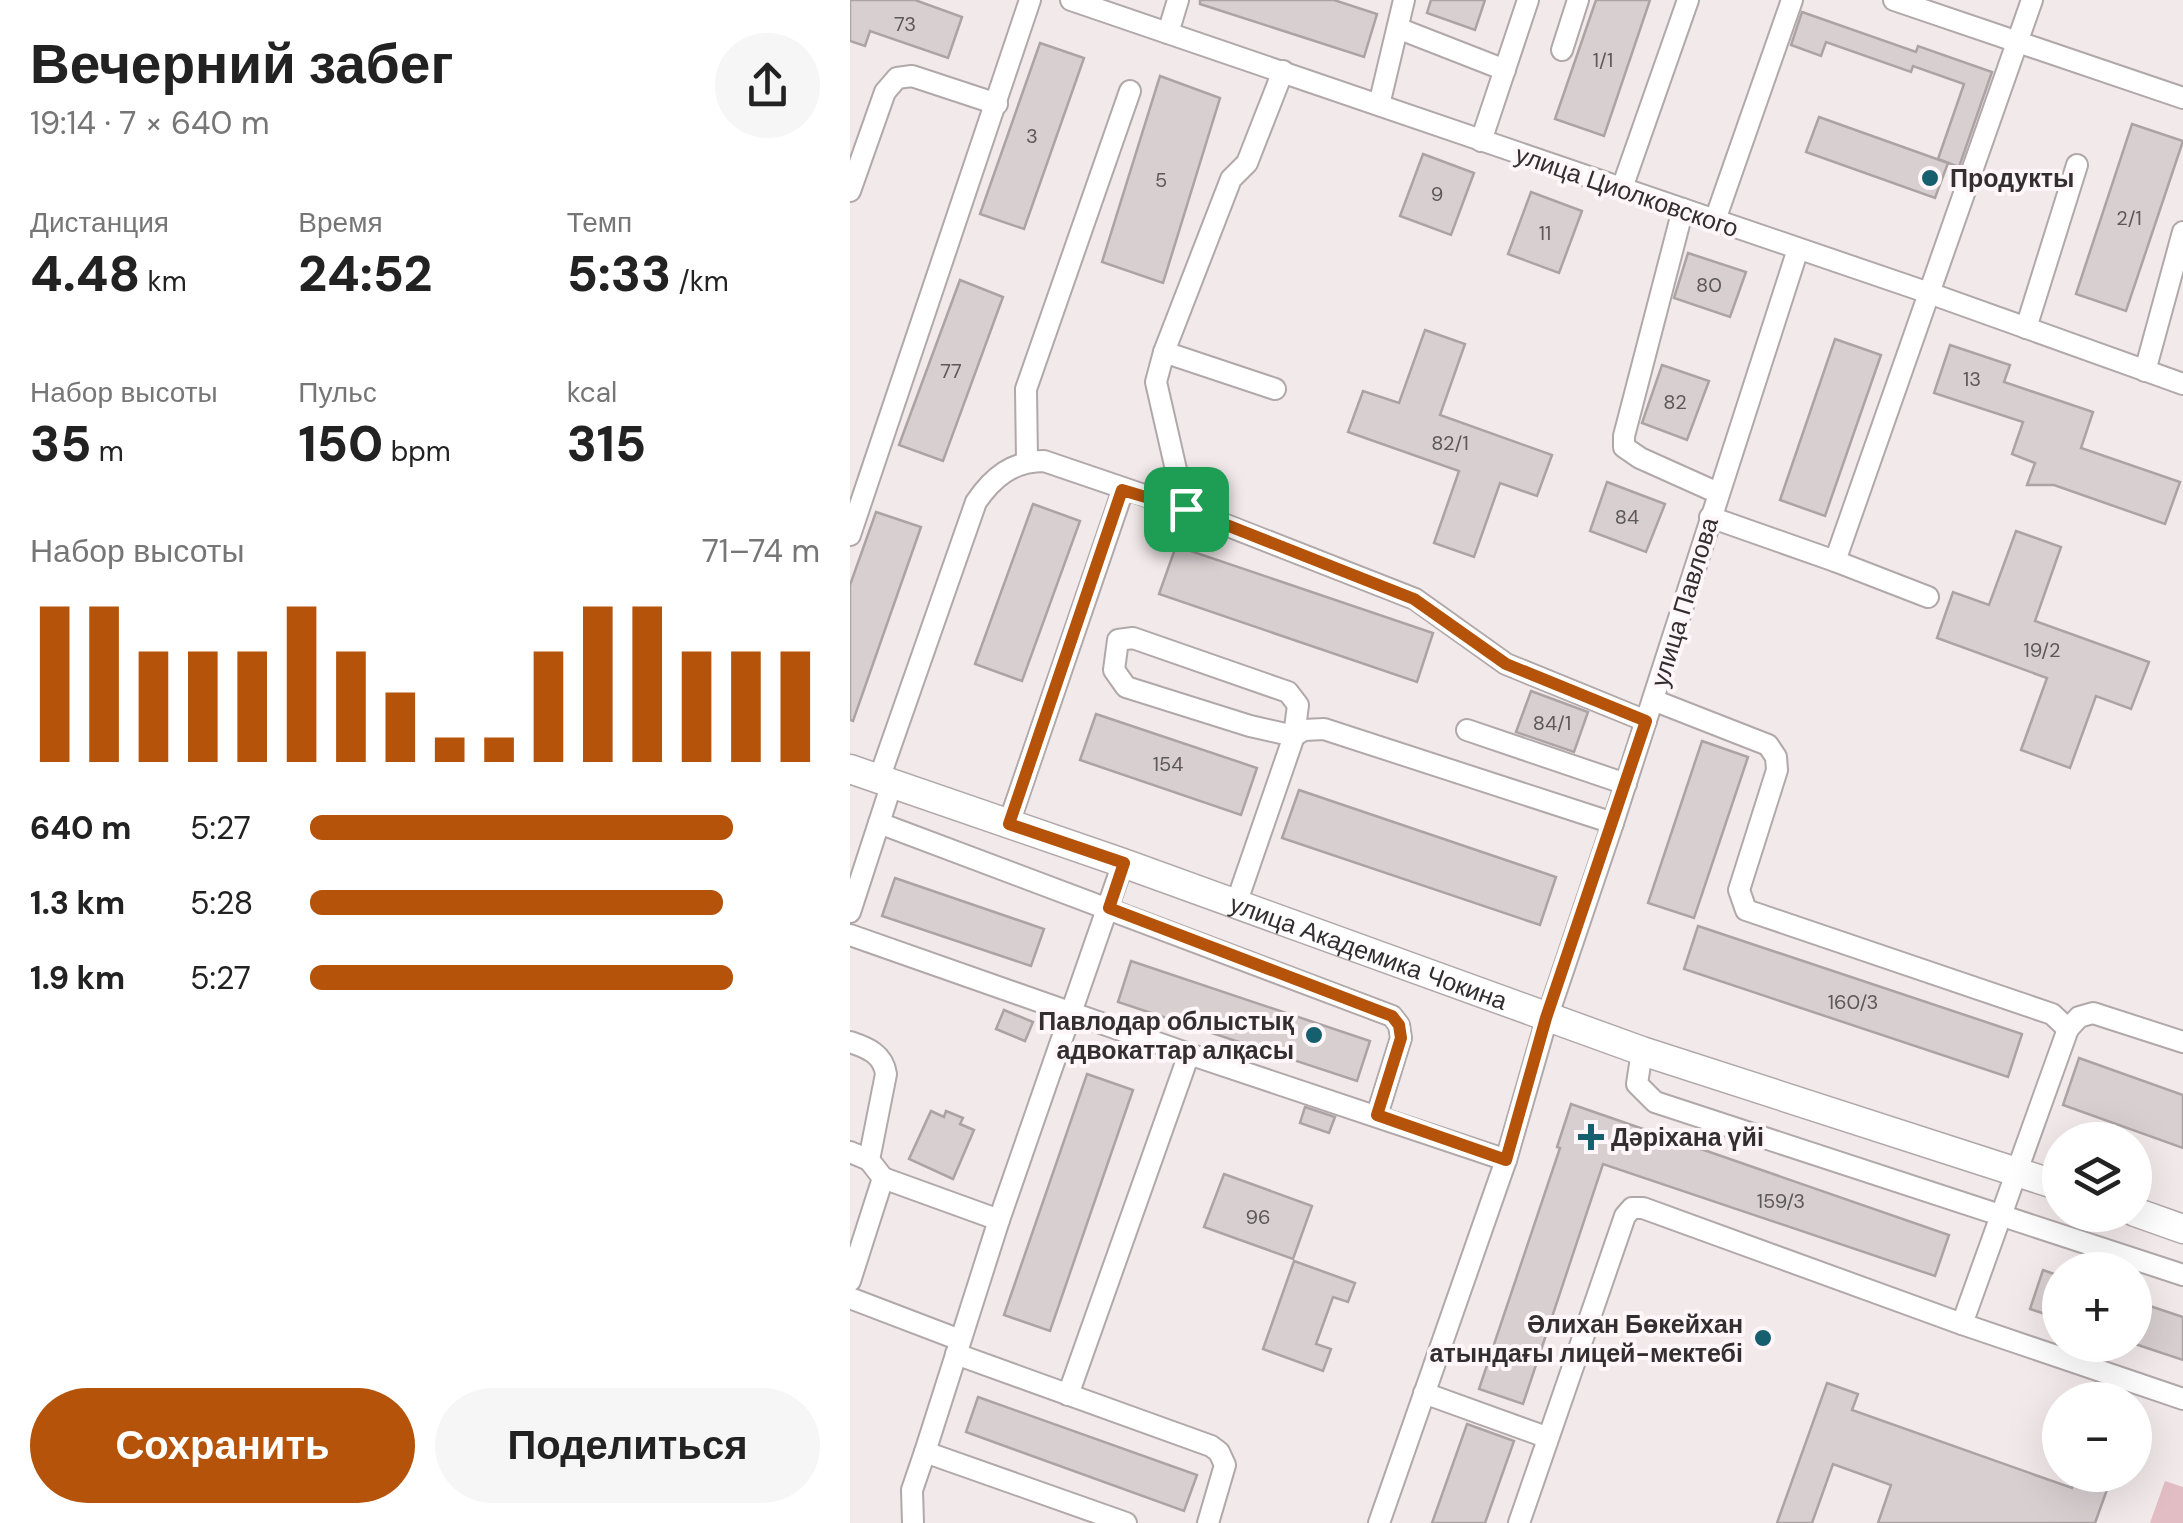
<!DOCTYPE html>
<html lang="ru">
<head>
<meta charset="utf-8">
<style>
  body { margin:0; font-family:"DM Sans",sans-serif; background:#f6f6f6; color:#222; height:100vh; display:flex; flex-direction:column; font-size:38px; white-space:nowrap }
  * { box-sizing:border-box; margin:0 }
  p { font-size:32px; color:#767676 }
  .icon { flex:none; width:55px; height:55px; fill:none; stroke:currentColor; stroke-width:2; stroke-linecap:round; stroke-linejoin:round }
  .map { position:relative; flex:1; overflow:hidden }
  .panel { display:flex; flex-direction:column; background:#fff; width:850px }
  .panel>* { flex:none }
  .buttons { position:absolute; left:1192px; top:1122px; display:grid; gap:20px }
  .buttons a { display:grid; place-items:center; width:110px; height:110px; border-radius:50%; background:#fff; box-shadow:0 10px 40px #0002; font-size:50px }
  .pin { position:absolute; display:grid; place-items:center; width:85px; height:85px; color:#fff; margin:-42px; border-radius:20px; box-shadow:0 5px 15px #0006 }
  .round { display:grid; place-items:center; flex:none; width:105px; height:105px; border-radius:52px; background:#f6f6f6 }
  .head { display:flex; align-items:center; justify-content:space-between; height:170px; padding:0 30px }
  h1 { font-size:55px; font-weight:800; line-height:75px }
  .figures { display:grid; grid-template-columns:repeat(3,1fr); gap:15px; height:170px; padding:10px 30px }
  .figures div { display:grid; align-content:center }
  .figures b { font-size:50px; font-weight:800 }
  .figures small { font-size:28px; font-weight:400 }
  .figures p { font-size:28px }
  .chart { height:280px; padding:20px 30px }
  .chart p { display:flex; justify-content:space-between }
  .chart svg { width:100%; height:180px; margin-top:10px; stroke:#b45309; stroke-width:6 }
  .action { display:flex; gap:20px; margin-top:auto; padding:20px 30px }
  .action a { flex:1; height:115px; border-radius:60px; background:#b45309; color:#fff; font-size:40px; font-weight:800; line-height:115px; text-align:center }
  .action a+a { background:#f6f6f6; color:#222 }
  ul { padding:0 30px; list-style:none; font-size:32px }
  li { display:grid; grid-template-columns:160px 120px 1fr; align-items:center; height:75px }
  li i { height:25px; border-radius:12px; background:#b45309 }
  main { display:flex; flex:1; min-height:0 }
  .map>svg:first-child { display:block }
  .green { fill:#e3bdc4 }
  .building { fill:#d8cfd1; stroke:#aca3a4; stroke-width:2.5 }
  .lines { fill:none; stroke-linecap:round; stroke-linejoin:round }
  .minor-casing { stroke:#b1a8aa; stroke-width:24 }
  .major-casing { stroke:#b1a8aa; stroke-width:31 }
  .minor { stroke:#fff; stroke-width:20 }
  .major { stroke:#fff; stroke-width:28 }
  .route-casing { stroke:#fff; stroke-width:20 }
  .route { stroke:#b45309; stroke-width:12 }
  .poi-dot { fill:#165f6e; stroke:#fef6f8; stroke-width:4 }
  .labels { text-anchor:middle; stroke-width:8; stroke-linejoin:round; paint-order:stroke }
  .number-label { font-size:20px; fill:#5c5758 }
  .poi-label { font-size:25px; font-weight:bold; fill:#332f30; stroke:#fef6f8; text-anchor:start }
  .street-label { font-size:25px; fill:#332f30; stroke:#fef6f8 }
</style>
</head>
<body>
<main>
<section class="panel">
<div class="head"><div><h1>Вечерний забег</h1><p>19:14 · 7 × 640 m</p></div><a class="round"><svg class="icon" aria-label="share" viewBox="0 0 24 24"><path d="M12 15V3M7 8l5-5 5 5M5 13v7h14v-7"/></svg></a></div>
<div class="figures">
<div><p>Дистанция</p><b>4.48<small> km</small></b></div>
<div><p>Время</p><b>24:52</b></div>
<div><p>Темп</p><b>5:33<small> /km</small></b></div>
</div>
<div class="figures">
<div><p>Набор высоты</p><b>35<small> m</small></b></div>
<div><p>Пульс</p><b>150<small> bpm</small></b></div>
<div><p>kcal</p><b>315</b></div>
</div>
<div class="chart"><p><span>Набор высоты</span>71–74 m</p>
<svg viewBox="0 0 160 44" preserveAspectRatio="none"><path d="M5 44V6M15 44V6M25 44V17M35 44V17M45 44V17M55 44V6M65 44V17M75 44V27M85 44V38M95 44V38M105 44V17M115 44V6M125 44V6M135 44V17M145 44V17M155 44V17"/></svg>
</div>
<ul>
<li><b>640 m</b>5:27<i style="width:83%"></i></li>
<li><b>1.3 km</b>5:28<i style="width:81%"></i></li>
<li><b>1.9 km</b>5:27<i style="width:83%"></i></li>
</ul>
<div class="action"><a>Сохранить</a><a>Поделиться</a></div>
</section>
<div class="map">
<svg width="1333" height="1523" viewBox="0 0 1333 1523">
  <rect width="100%" height="100%" fill="#f2e9ea"/>
  <!-- green -->
  <path class="green" d="M1315,1481L1333,1487V1523H1300Z"/>
  <!-- building -->
  <g class="building">
    <path d="M0,0H65L112,17L98,58L20,31L15,46L0,41Z"/>
    <path d="M350,0H484L527,14L514,57L350,4Z"/>
    <path d="M581,0H635L625,30L577,13Z"/>
    <path d="M746,0H800L754,136L705,119Z"/>
    <path d="M952,12L1066,52L1068,46L1142,72L1109,167L1088,159L1114,84L1063,66L1061,72L976,42L971,56L941,45Z"/>
    <path d="M190,43L234,58L174,229L130,214Z"/>
    <path d="M310,76L370,98L313,283L252,262Z"/>
    <path d="M969,117L1098,163L1085,198L956,152Z"/>
    <path d="M1282,124L1333,141L1276,311L1226,294Z"/>
    <path d="M573,154L624,173L601,235L550,216Z"/>
    <path d="M681,192L732,211L709,273L658,254Z"/>
    <path d="M838,253L896,272L880,317L824,298Z"/>
    <path d="M110,280L153,297L93,461L49,445Z"/>
    <path d="M575,330L615,344L590,415L702,455L687,496L650,483L624,557L584,543L609,471L498,432L513,391L549,403Z"/>
    <path d="M985,339L1031,355L975,516L930,500Z"/>
    <path d="M1100,345L1160,365L1154,382L1243,412L1231,448L1330,482L1315,524L1204,485H1177L1185,463L1162,454L1173,422L1084,393Z"/>
    <path d="M812,365L859,381L837,440L792,423Z"/>
    <path d="M757,482L815,504L796,552L740,531Z"/>
    <path d="M183,504L230,521L172,681L125,664Z"/>
    <path d="M26,512L71,527L3,721L0,720V585Z"/>
    <path d="M1166,531L1211,547L1185,621L1299,662L1281,709L1246,696L1220,768L1171,750L1197,678L1087,638L1103,592L1139,605Z"/>
    <path d="M326,546L583,633L567,682L309,594Z"/>
    <path d="M681,691L738,712L724,752L666,732Z"/>
    <path d="M246,714L407,768L391,815L230,760Z"/>
    <path d="M852,741L898,757L844,918L798,903Z"/>
    <path d="M449,790L706,877L690,925L432,838Z"/>
    <path d="M45,878L194,929L181,966L32,916Z"/>
    <path d="M848,926L1172,1034L1158,1077L834,969Z"/>
    <path d="M281,961L520,1041L507,1081L268,1002Z"/>
    <path d="M154,1010L183,1022L175,1041L146,1029Z"/>
    <path d="M1229,1058L1333,1095V1148L1213,1105Z"/>
    <path d="M237,1074L283,1090L200,1331L154,1315Z"/>
    <path d="M721,1104L1099,1235L1085,1276L753,1164L673,1404L629,1389L710,1148L707,1147Z"/>
    <path d="M455,1107L485,1117L479,1133L450,1123Z"/>
    <path d="M81,1111L94,1117L96,1111L113,1118L110,1124L124,1130L103,1179L59,1159Z"/>
    <path d="M374,1174L462,1206L443,1259L354,1227Z"/>
    <path d="M444,1261L505,1283L498,1302L483,1297L466,1344L481,1349L473,1371L413,1349Z"/>
    <path d="M1193,1270L1210,1276V1319L1180,1309Z"/>
    <path d="M1285,1301L1333,1317V1360L1285,1344Z"/>
    <path d="M977,1383L1008,1394L1002,1410L1222,1488L1227,1475L1259,1484L1245,1523H1028L1041,1485L983,1464L962,1523H927Z"/>
    <path d="M128,1397L347,1475L334,1511L116,1432Z"/>
    <path d="M617,1424L664,1441L635,1523H582Z"/>
  </g>
  <g class="lines">
    <!-- minor casing -->
    <g class="minor-casing">
      <g id="minor">
        <path d="M221,0L1079,293L1333,384"/>
        <path d="M1044,0L1333,98"/>
        <path d="M550,29L655,70"/>
        <path d="M318,33L328,0"/>
        <path d="M712,50L728,0"/>
        <path d="M529,105L554,0"/>
        <path d="M631,141L678,0"/>
        <path d="M772,188L838,0"/>
        <path d="M0,191L35,92L47,78L62,76L147,104"/>
        <path d="M833,209L774,436V447L790,458L868,493"/>
        <path d="M865,220L942,0"/>
        <path d="M1176,328L1227,165"/>
        <path d="M314,352L425,389"/>
        <path d="M1295,371L1333,232"/>
        <path d="M177,461L176,389L280,91"/>
        <path d="M335,509L306,382L314,352L381,179L397,163L433,71"/>
        <path d="M860,517L985,561L1182,0"/>
        <path d="M0,535L180,0"/>
        <path d="M985,561L1078,597"/>
        <path d="M283,638L438,692L448,705L444,736L400,726L276,687L264,670L268,640Z"/>
        <path d="M803,700L918,745L926,757L927,770L889,890L896,910L1202,1014L1218,1029L1112,1324"/>
        <path d="M617,730L776,784"/>
        <path d="M29,779L126,502C143,477 163,461 194,461L335,509L565,599L656,664L796,721"/>
        <path d="M29,823L542,1016L549,1025L551,1038L527,1115"/>
        <path d="M159,823L273,490"/>
        <path d="M273,863L149,1220L75,1452L276,1523"/>
        <path d="M386,904L444,736L454,730L474,729L763,823"/>
        <path d="M0,912L42,783"/>
        <path d="M0,935L339,1054L656,1160"/>
        <path d="M1218,1029L1229,1017L1243,1013L1333,1042"/>
        <path d="M0,1042C18,1048 33,1054 36,1074L19,1160L33,1178L0,1281"/>
        <path d="M792,1051L787,1084L805,1102L1333,1275"/>
        <path d="M0,1152L19,1160"/>
        <path d="M33,1178L149,1220"/>
        <path d="M0,1298L110,1340"/>
        <path d="M106,1354L361,1446L369,1452L375,1465L358,1523"/>
        <path d="M574,1393L696,1437"/>
        <path d="M218,1395L339,1054"/>
        <path d="M63,1523L62,1490L75,1452"/>
        <path d="M529,1523L656,1160L697,1018L763,823L948,249"/>
        <path d="M669,1523L775,1216L782,1208H793L1112,1324L1333,1399"/>
      </g>
    </g>
    <!-- major casing -->
    <g class="major-casing">
      <g id="major">
        <path id="s1" d="M0,769L273,863L792,1051L1210,1186"/>
        <path d="M1285,1212L1333,1229"/>
      </g>
    </g>
    <!-- minor -->
    <use href="#minor" class="minor"/>
    <!-- major -->
    <use href="#major" class="major"/>
  </g>
  <g class="lines">
    <!-- route casing -->
    <g class="route-casing">
      <path id="route" d="M272,490L336,509L564,599L656,664L796,721L696,1018L656,1160L527,1115L551,1038L549,1025L542,1016L259,908L274,863L159,824Z"/>
    </g>
    <!-- route -->
    <use href="#route" class="route"/>
  </g>
  <!-- markers -->
  <g class="poi-dot">
    <circle cx="1080" cy="178" r="10"/>
    <circle cx="464" cy="1035" r="10"/>
    <path d="M736 1122h10v10h10v10h-10v10h-10v-10h-10v-10h10z"/>
    <circle cx="913" cy="1338" r="10"/>
  </g>
  <g class="labels">
    <!-- number labels -->
    <g class="number-label">
      <text x="55" y="31">73</text>
      <text x="753" y="67">1/1</text>
      <text x="182" y="143">3</text>
      <text x="311" y="187">5</text>
      <text x="587" y="201">9</text>
      <text x="1279" y="225">2/1</text>
      <text x="695" y="240">11</text>
      <text x="859" y="292">80</text>
      <text x="101" y="378">77</text>
      <text x="1122" y="386">13</text>
      <text x="825" y="409">82</text>
      <text x="600" y="450">82/1</text>
      <text x="777" y="524">84</text>
      <text x="1192" y="657">19/2</text>
      <text x="702" y="730">84/1</text>
      <text x="318" y="771">154</text>
      <text x="1003" y="1009">160/3</text>
      <text x="931" y="1208">159/3</text>
      <text x="408" y="1224">96</text>
    </g>
    <!-- poi labels -->
    <g class="poi-label">
      <text x="1100" y="187">Продукты</text>
      <text x="444" y="1030" text-anchor="end">Павлодар облыстық<tspan x="444" dy="29">адвокаттар алқасы</tspan></text>
      <text x="761" y="1146">Дәріхана үйі</text>
      <text x="893" y="1333" text-anchor="end">Әлихан Бөкейхан<tspan x="893" dy="29">атындағы лицей-мектебі</tspan></text>
    </g>
    <!-- street labels -->
    <g class="street-label">
      <text transform="translate(777 191) rotate(19)" y="9">улица Циолковского</text>
      <text transform="translate(834 602) rotate(-73)" y="9">улица Павлова</text>
      <text dy="9" stroke="none"><textPath href="#s1" startOffset="550">улица Академика Чокина</textPath></text>
    </g>
  </g>
</svg>
<div class="buttons">
<a><svg class="icon" aria-label="layers" viewBox="0 0 24 24"><path d="M12 4l9 5-9 5-9-5zM3 14l9 5 9-5"/></svg></a>
<a>+</a>
<a>−</a>
</div>
<div class="pin" style="left:336px;top:509px;background:#1e9e55"><svg class="icon" aria-label="arrive" viewBox="0 0 24 24"><path d="M6 21V4h12l-3 4 3 4H6"/></svg></div>
</div>
</main>
</body>
</html>
